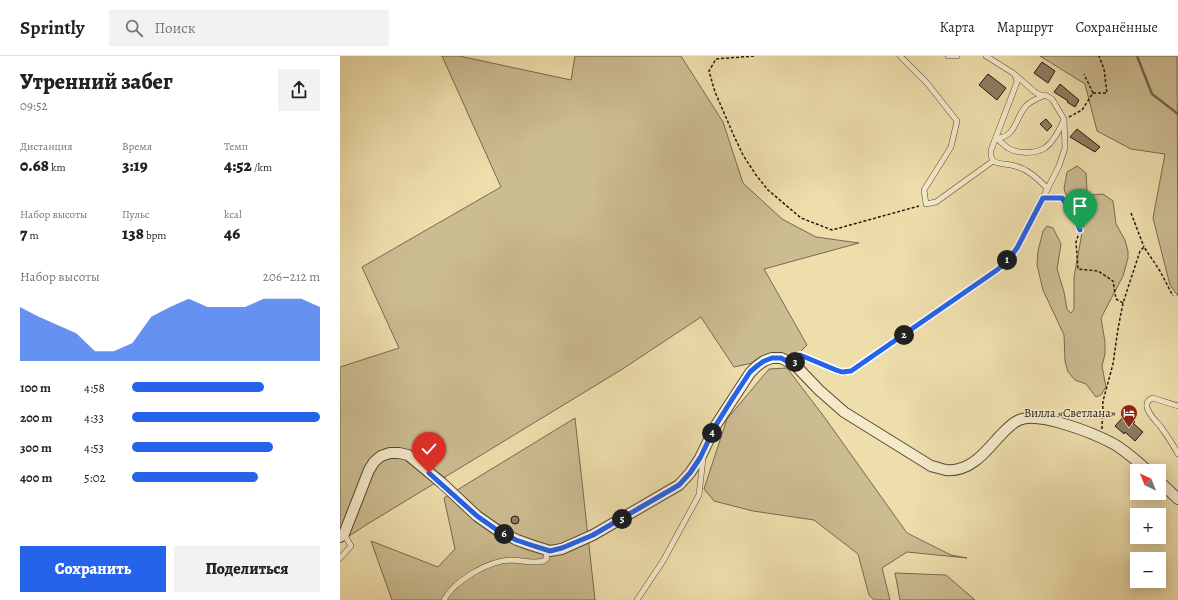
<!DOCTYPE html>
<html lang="ru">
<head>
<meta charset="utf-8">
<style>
  body { margin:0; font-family:Alegreya,serif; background:#f2f2f2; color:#222; height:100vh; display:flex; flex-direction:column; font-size:15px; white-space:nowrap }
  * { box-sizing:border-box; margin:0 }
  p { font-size:13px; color:#767676 }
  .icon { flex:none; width:22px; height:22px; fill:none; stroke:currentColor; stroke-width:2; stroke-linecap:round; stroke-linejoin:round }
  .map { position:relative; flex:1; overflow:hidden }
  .side { display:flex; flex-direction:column; background:#fff; width:340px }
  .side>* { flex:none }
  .needle { width:26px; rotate:317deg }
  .buttons { position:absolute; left:790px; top:408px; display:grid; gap:8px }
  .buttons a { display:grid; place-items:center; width:36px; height:36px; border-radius:0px; background:#fff; box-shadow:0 2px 10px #0003; font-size:20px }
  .pin { position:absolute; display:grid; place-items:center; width:34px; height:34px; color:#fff; margin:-41px -17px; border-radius:50% 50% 50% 0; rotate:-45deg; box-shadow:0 0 4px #0007 }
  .pin .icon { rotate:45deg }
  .km { position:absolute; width:20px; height:20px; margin:-10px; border-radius:50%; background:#222; color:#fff; font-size:11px; line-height:20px; text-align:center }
  .round { display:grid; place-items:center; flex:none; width:42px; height:42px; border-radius:0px; background:#f2f2f2 }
  .overview { display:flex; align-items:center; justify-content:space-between; height:68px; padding:0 20px }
  h1 { font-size:22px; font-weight:800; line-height:30px }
  .figures { display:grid; grid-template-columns:repeat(3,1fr); gap:6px; height:68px; padding:4px 20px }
  .figures div { display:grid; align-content:center }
  .figures b { font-size:17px; font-weight:800 }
  .figures small { font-size:11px; font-weight:400 }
  .figures p { font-size:11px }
  .chart { height:112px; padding:8px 20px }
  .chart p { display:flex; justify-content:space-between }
  .chart svg { width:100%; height:72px; margin-top:4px; fill:#2563eb; opacity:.7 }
  .cta { display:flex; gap:8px; margin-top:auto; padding:8px 20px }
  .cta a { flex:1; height:46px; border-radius:0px; background:#2563eb; color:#fff; font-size:16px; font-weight:800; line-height:46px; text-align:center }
  .cta a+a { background:#f2f2f2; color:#222 }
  ul { padding:0 20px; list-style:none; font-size:13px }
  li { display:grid; grid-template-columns:64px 48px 1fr; align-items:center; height:30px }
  li i { height:10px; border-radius:5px; background:#2563eb }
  header { display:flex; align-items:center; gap:24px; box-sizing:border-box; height:56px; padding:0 20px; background:#fff; border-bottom:1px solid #e0e0e0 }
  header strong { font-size:19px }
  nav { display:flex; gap:22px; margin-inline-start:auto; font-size:14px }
  .search { width:280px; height:36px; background:#f2f2f2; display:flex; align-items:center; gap:10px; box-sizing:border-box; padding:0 14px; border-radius:0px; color:#767676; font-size:15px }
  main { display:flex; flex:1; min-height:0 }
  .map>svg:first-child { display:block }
  .green { fill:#ccbc91; stroke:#786950 }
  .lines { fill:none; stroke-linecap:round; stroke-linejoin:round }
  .stream { stroke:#75654e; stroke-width:2.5 }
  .building { fill:#8e7e61; stroke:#251610 }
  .service-casing { stroke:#574837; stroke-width:6 }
  .minor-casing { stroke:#574837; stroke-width:12 }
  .path { stroke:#251610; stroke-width:1.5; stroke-dasharray:3 2; stroke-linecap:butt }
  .service { stroke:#f4eac9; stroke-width:5 }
  .minor { stroke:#f4eac9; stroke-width:10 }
  .route-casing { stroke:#fff; stroke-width:8 }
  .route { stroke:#2563eb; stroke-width:5 }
  .labels { text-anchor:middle; stroke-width:3; stroke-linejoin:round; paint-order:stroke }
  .poi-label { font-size:12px; fill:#251610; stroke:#f4eac9; text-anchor:end }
</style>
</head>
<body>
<header>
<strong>Sprintly</strong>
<div class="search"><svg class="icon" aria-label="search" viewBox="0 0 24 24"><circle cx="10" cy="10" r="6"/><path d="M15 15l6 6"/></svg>Поиск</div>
<nav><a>Карта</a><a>Маршрут</a><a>Сохранённые</a></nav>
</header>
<main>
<section class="side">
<div class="overview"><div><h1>Утренний забег</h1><p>09:52</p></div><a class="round"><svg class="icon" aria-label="share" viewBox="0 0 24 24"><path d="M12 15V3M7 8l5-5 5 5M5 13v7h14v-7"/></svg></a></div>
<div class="figures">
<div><p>Дистанция</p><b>0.68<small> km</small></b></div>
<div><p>Время</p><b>3:19</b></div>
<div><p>Темп</p><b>4:52<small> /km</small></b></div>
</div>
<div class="figures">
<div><p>Набор высоты</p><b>7<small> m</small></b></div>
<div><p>Пульс</p><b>138<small> bpm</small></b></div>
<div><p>kcal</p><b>46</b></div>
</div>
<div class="chart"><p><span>Набор высоты</span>206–212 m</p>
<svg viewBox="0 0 160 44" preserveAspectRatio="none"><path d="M0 44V11L10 17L20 22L30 27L40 38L50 38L60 33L70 17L80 11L90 6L100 11L110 11L120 11L130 6L140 6L150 6L160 11V44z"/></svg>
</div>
<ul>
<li><b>100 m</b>4:58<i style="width:70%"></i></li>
<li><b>200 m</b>4:33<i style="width:100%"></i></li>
<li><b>300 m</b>4:53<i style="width:75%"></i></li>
<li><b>400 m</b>5:02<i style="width:67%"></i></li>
</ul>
<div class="cta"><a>Сохранить</a><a>Поделиться</a></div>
</section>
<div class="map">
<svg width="838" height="544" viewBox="0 0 838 544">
  <rect width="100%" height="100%" fill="#eedeac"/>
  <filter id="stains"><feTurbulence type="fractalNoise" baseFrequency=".005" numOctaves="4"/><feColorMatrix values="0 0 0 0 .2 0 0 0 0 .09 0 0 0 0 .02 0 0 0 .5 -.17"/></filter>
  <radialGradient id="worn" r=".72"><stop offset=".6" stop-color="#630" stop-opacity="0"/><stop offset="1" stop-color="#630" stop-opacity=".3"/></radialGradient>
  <!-- green -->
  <g class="green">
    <path d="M102,0H119L231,24L235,0H341L383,66L403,127L442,163L476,181L519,187L424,213L467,289L459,297L394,311L361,261L281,314L26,469L0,486V311L59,292L22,211L161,131Z"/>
    <path d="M700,0H837L838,240L830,229L813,162L825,98L791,93L757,75L745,28Z"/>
    <path d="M737,110L746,117L747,135L751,139L763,138L773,145L776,168L785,184L788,195V202L783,220L761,262L765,286V298L762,310L766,331L761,339L756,341L746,328L735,324L728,316L725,305L724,279L703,234L697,209L698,195L703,175L707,170L713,172L721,188L717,213L724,236L727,253L731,257L734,253V221L743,171L740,159L728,144L724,133L727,116Z"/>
    <path d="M447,312L485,362L567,477L611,499L627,502L567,496L542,512L550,544H534L529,539L518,498L474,464L413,455L374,445L364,433L387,363L429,313Z"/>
    <path d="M235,362L255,544H52L31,485L98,511L115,493L104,442Z"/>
    <path d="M555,517L606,519L635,544H560Z"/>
  </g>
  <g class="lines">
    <!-- stream -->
    <path class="stream" d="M797,0L812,38L838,58"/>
  </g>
  <!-- building -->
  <g class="building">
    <path d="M702,6L715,15L708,27L694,17Z"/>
    <path d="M648,18L666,32L657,44L639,29Z"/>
    <path d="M720,28L739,44L735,51L727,46L728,45L714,36Z"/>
    <path d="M706,63L712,70L707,75L700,68Z"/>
    <path d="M737,73L760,91L755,96L730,81Z"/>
    <path d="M786,358L795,366L793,367L803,376L795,385L785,376L784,378L775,370Z"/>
    <circle cx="175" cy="464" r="4"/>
  </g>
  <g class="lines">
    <!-- service casing -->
    <g class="service-casing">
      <g id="service">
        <path d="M560,0L587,27L617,65L611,91L584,134L586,148L596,146L653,105C660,109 663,107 671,109C687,112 697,122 708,133"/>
        <path d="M608,0H617"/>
        <path d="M656,82C660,85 664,89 668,92C678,98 695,98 705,92C713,86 719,75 723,66"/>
        <path d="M656,82C676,82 675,62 686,50C690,45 699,42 705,39"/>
        <path d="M653,105L651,100V94L677,26L676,22L675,19"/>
        <path d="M456,309L454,303L460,299L502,317L511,315L657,214L668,204L677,192L719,110L725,92L724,63L712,43L705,39H700L695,36L673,17L646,0"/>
        <path d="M838,350L813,342C809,343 806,346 807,351C808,358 816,365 821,371C827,380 833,388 838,398"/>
        <path d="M0,502L11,490L4,478"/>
        <path d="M104,544C114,525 148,505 170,504C181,504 192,508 204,505L207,502L206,498L210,495"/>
        <path d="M297,544L323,505L359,439L363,402"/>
      </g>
    </g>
    <!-- minor casing -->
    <g class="minor-casing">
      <g id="minor">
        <path d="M819,425L838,443"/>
        <path d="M0,481L4,478L29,414L34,406L41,400L50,397H59L68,399L102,427L137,460L157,474L177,484L191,489L210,495L222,493L253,479L339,429L350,417L360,402L376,369L410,317L417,310L424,305L432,302H441L456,310L479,334L504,356L591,410C596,411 601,413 606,414C629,416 644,398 658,382C665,375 670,368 679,364C698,355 753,377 772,387C785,394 797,405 808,415"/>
      </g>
    </g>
    <!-- path -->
    <g class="path">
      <path d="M414,0L376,3L369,15L375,36L394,80L403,99L416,119L428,134L461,162L492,174L579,150"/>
      <path d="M753,37H767L764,13L759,0"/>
      <path d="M729,61L742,54L753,37L744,18"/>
      <path d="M710,142H722L736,163L740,174L736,186L738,213L758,215L773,225L776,243L783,247"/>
      <path d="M791,157L804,191"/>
      <path d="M762,373L763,345L773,308L778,273L783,247L800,195L804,191L820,215L833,240"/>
    </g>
    <!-- service -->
    <use href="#service" class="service"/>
    <!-- minor -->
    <use href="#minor" class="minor"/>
  </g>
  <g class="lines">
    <!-- route casing -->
    <g class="route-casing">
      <path id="route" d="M89,417L137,460L157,474L176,484L191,489L210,495L222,492L253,479L339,429L350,417L360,402L376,369L391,345L410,316L417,310L424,305L432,302H441L456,310L454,303L460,299L496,314L502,316L511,315L657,214L668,204L677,192L703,142H722L736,163L740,174"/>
    </g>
    <!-- route -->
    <use href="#route" class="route"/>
  </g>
  <!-- icons -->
  <defs>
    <g id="hotel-pin" transform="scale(0.9)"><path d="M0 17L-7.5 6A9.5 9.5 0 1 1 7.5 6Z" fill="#8f2418" stroke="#f4eac9"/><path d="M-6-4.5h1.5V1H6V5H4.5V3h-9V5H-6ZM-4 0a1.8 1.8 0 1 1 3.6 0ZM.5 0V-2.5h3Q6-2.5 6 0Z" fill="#fff"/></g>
  </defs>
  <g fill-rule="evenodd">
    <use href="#hotel-pin" x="789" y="357"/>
  </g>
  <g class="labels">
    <!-- poi labels -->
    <g class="poi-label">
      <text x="776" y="361">Вилла «Светлана»</text>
    </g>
  </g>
  <rect width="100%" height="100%" filter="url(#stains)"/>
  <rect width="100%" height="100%" fill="url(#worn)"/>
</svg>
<div class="buttons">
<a><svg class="needle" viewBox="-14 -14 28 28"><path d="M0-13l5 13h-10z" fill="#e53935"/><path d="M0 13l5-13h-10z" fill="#767676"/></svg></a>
<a>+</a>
<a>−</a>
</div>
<div class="pin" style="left:740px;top:174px;background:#1e9e55"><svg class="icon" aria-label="arrive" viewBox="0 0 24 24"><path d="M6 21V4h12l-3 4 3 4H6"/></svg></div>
<div class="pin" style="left:89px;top:417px;background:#d93025"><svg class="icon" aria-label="check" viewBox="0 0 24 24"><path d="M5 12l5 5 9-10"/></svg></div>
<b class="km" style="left:667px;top:204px">1</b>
<b class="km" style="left:564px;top:279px">2</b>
<b class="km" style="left:455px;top:306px">3</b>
<b class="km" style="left:372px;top:377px">4</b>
<b class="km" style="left:282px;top:463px">5</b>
<b class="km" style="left:164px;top:478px">6</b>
</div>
</main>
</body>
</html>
